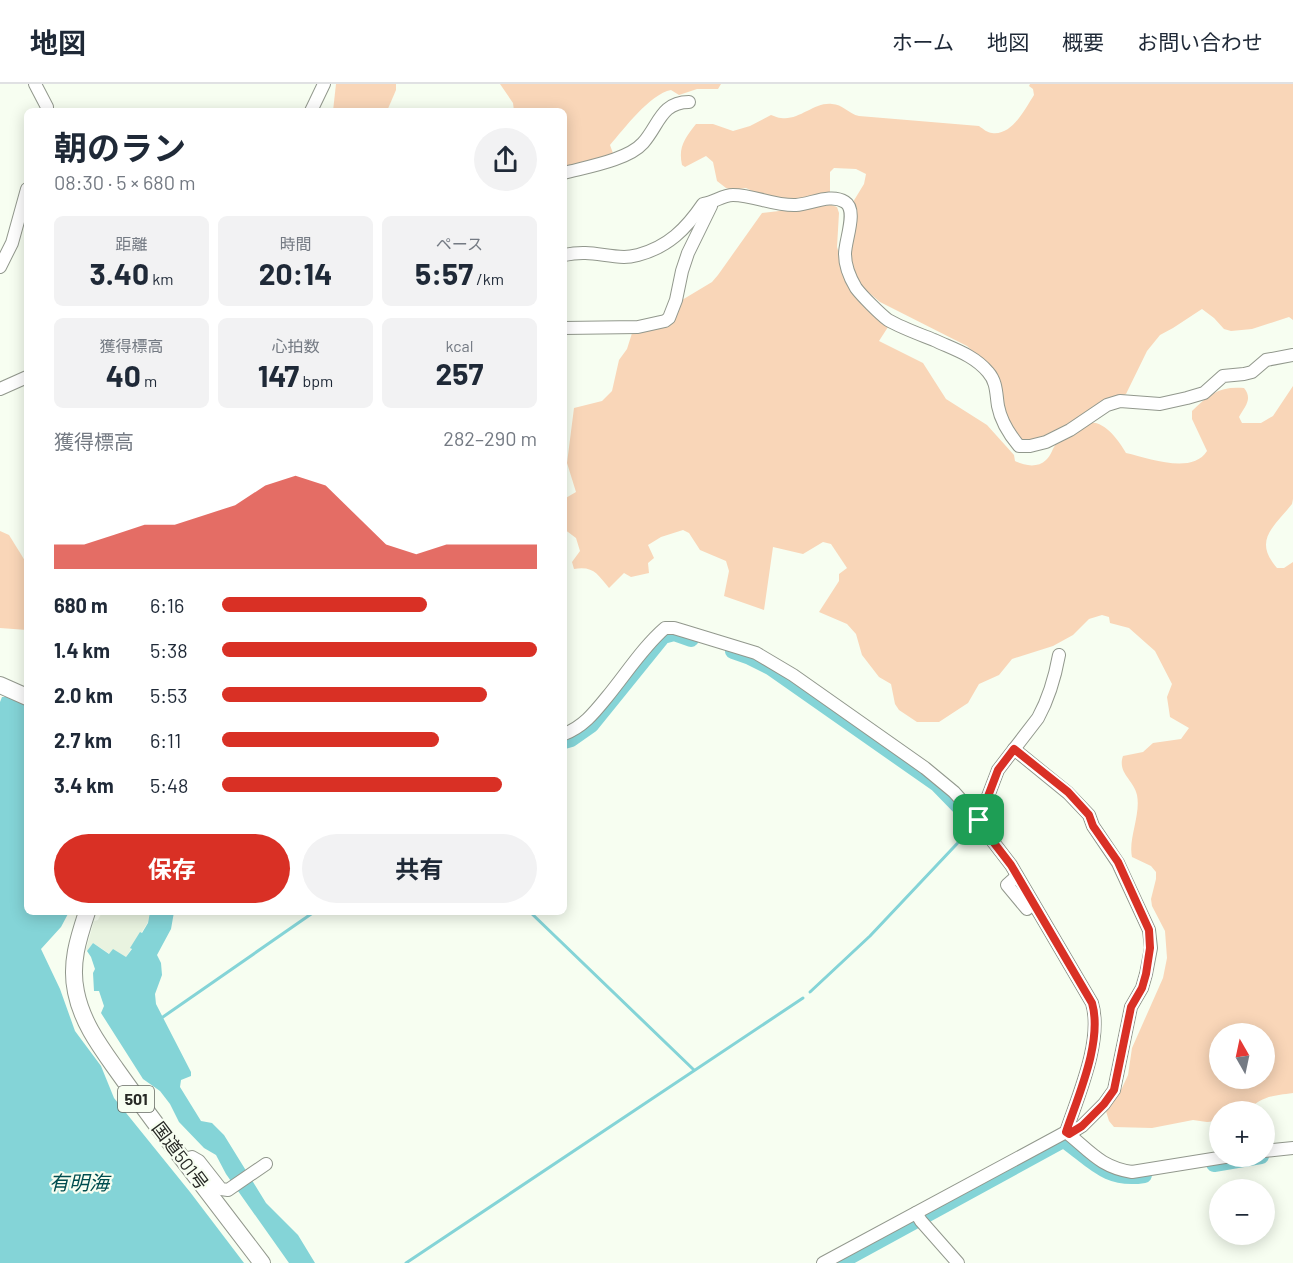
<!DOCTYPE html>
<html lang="ja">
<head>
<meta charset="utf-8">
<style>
  body { margin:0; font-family:Barlow,"Noto Sans JP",sans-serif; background:#f2f2f3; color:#1f2937; height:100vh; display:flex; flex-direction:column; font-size:22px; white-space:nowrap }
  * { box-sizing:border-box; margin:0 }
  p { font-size:20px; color:#747a83 }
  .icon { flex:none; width:33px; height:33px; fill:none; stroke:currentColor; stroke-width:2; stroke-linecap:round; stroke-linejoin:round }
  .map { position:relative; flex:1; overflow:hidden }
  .details { position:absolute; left:24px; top:24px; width:543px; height:807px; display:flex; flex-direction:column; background:#fff; border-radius:9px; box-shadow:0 3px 15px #0003 }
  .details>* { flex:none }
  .needle { width:39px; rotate:351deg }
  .controls { position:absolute; left:1209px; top:939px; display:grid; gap:12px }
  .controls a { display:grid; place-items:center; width:66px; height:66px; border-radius:50%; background:#fff; box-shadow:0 3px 15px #0003; font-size:30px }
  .pin { position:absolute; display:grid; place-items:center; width:51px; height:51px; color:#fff; margin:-26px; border-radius:12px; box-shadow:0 3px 9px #0006 }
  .round { display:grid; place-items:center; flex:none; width:63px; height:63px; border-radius:32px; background:#f2f2f3 }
  .head { display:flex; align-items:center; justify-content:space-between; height:102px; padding:0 30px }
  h1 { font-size:33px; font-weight:700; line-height:45px }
  .figures { display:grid; grid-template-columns:repeat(3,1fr); gap:9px; height:102px; padding:6px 30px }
  .figures div { display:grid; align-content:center; border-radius:9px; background:#f2f2f3; text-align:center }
  .figures b { font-size:30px; font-weight:700 }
  .figures small { font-size:16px; font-weight:400 }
  .figures p { font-size:16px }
  .chart { height:168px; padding:12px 30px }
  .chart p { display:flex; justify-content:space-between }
  .chart svg { width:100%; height:108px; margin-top:6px; fill:#d93025; opacity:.7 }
  .button { display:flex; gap:12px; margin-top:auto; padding:12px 30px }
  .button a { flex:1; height:69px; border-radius:36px; background:#d93025; color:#fff; font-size:24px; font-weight:700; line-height:69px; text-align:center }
  .button a+a { background:#f2f2f3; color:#1f2937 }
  ul { padding:0 30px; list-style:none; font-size:20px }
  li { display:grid; grid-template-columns:96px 72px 1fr; align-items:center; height:45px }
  li i { height:15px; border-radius:8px; background:#d93025 }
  header { display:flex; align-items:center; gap:36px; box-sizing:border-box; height:84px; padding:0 30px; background:#fff; border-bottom:2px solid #e0e1e3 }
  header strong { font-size:28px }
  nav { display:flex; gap:33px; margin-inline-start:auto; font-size:21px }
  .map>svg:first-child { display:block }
  .built { fill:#e9f3e0 }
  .green { fill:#f9d6b8; fill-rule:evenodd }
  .water { fill:#84d4d7 }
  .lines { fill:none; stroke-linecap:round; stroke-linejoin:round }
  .stream { stroke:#84d4d7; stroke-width:3 }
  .river { stroke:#84d4d7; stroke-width:16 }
  .minor-casing { stroke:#92988d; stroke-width:14 }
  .highway-casing { stroke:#92988d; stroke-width:18 }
  .minor { stroke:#fff; stroke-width:12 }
  .highway { stroke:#fff; stroke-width:16 }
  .route-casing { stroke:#fff; stroke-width:12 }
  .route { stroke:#d93025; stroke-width:8 }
  .labels { text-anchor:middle; stroke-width:4.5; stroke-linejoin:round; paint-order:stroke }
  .shield { fill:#f7fef1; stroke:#656962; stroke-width:1.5 }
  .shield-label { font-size:16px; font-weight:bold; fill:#272925 }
  .street-label { font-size:18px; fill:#272925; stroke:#f7fef1 }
  .water-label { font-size:20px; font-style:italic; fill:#004d4f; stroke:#f7fef1 }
</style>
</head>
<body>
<header>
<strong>地図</strong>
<nav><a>ホーム</a><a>地図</a><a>概要</a><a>お問い合わせ</a></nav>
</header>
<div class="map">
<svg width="1293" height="1179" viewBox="0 0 1293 1179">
  <rect width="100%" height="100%" fill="#f7fef1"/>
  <!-- built -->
  <path class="built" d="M102,828H150L148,838L126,873L110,870L93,859L87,867L86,865L94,837L98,836Z"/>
  <!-- green -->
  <g class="green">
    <path d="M336,0H396V6L387,27H333Z"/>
    <path d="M500,0H721L718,5H697L679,11L671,6C650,10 624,45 610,61L614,72L564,83V27H514L513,19Z"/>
    <path d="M1030,0H1293V236L1289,233L1252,245L1231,247L1224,245L1214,234L1202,225L1173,244L1160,251L1147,267L1126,310L1044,354L1015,359L988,281L967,262L880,218L852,194L843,154L853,118L864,100L866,90L856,85L834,84L830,88V109L828,111L773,117L746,104L732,106L726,104L717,97L713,78L706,72L685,83L682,81C678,63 685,54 696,40H713L733,47L750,42L771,31C775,32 778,34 781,34C799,37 814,18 832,20C842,20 849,30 859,32L979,42C983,45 988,49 992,49C1012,52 1025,25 1034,11L1033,5L1029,2Z"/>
    <path d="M831,121L837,123L839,129L837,163L849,200L888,243L879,257L923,279L946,315L987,341L1014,371L1015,377C1025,382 1038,384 1046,376C1051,372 1052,365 1056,360C1060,356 1067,352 1072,349C1076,345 1082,340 1087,339C1104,335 1119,357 1126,369C1149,374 1192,391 1207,367L1192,335V327C1209,310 1220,302 1244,304C1253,315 1245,322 1239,333L1242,339H1261L1273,332L1293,302V415L1292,420C1273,444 1253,456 1277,484H1284L1293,478V1009C1271,1012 1263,1012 1246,1027L1220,1028L1219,1037L1207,1038L1193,1036L1152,1044L1114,1043L1109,1037L1105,1024L1107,1018L1122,1004L1128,991L1132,964L1163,894L1167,874L1165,847L1152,822L1151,815L1156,795V788L1151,782L1132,773C1128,755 1141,731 1137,711C1134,696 1117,689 1123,672L1143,668L1153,659L1181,655L1189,644L1170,633L1167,613L1172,600L1155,567L1129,544L1110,539L1109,533L1102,531L1089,535L1073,551L1053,562L1012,575L999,591L979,600L968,619L939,638H917L899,626L895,620L891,600L879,593L862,571L856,550L847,540L819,528L839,497V490L847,484L831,460L823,458L803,470L773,463L764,526L724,512L729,487L726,477L700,466L689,449L683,446L661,453L648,461L654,474L648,479L649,489L631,493L624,489L609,504C597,490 594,482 574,485L572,478L580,467L576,454L564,445V415L576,408L567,379L574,324L602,317L612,307L619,276L627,265L633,246L673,235L682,216L712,198L718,191L762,129ZM1220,950H1264V994H1220Z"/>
    <path d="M0,447L9,451L27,480V546L0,544Z"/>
  </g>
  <!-- water -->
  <g class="water">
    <path d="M2,613H11L27,622V828H69L61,843L41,865L60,905L75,947L101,982L114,1014L190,1108L244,1179H0V618Z"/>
    <path d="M150,828H174L171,845L157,871L161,879L162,891L155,910L156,920L191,988V992L181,996L180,1003L201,1037L212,1039L224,1051L266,1119L298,1151L315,1179H289L226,1090L216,1071L204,1064L179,1038L170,1020L160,1007L143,995L101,929L104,922L99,907H94L93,889L95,885L91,873L87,867L93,859L109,870L113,865L126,873L132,865L130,864L140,848L142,849L148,839Z"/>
  </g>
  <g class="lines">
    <!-- stream -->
    <g class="stream">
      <path d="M530,828L694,986"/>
      <path d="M810,908L870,852L969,747L975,739"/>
      <path d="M160,935L314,828"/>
      <path d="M406,1179L803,914"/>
    </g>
    <!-- river -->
    <g class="river">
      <path d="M733,567L750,573L770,583L937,700L975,739"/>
      <path d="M564,657L571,655L591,641L663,552L674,549L691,555"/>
      <path d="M1214,1080L1261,1072"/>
      <path d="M838,1179L1063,1056L1067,1058C1094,1078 1108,1097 1144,1091"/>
    </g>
    <!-- minor casing -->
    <g class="minor-casing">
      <g id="minor">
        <path d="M35,0L47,23V27"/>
        <path d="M311,27L324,0"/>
        <path d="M564,89C586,83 628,76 643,59C659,41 661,18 689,18"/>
        <path d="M564,171C589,166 601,172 624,173C629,173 634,172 638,171C668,163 686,145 703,120C714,119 722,111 733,111C754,111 774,122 796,121C811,120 831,109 845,118C858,126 845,156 845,170C845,181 850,194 856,204C862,212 880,230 888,236C902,244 919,250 934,256C953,265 974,271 988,288C997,298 996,310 998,322C1001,338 1009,350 1019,362H1030L1046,358L1070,346L1107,321L1120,317L1160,320L1187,314L1204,309L1223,292L1244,290L1252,288L1266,276L1293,271"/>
        <path d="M0,183L12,159L27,105"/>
        <path d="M564,244L638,243L665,237L669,234L676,216L682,187L688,169L711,122L709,120"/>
        <path d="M0,305L27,293"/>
        <path d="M564,650C583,643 594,629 607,613C626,590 643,563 665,544H674L684,547L756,569L793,591L925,684L954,708L979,736L981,742L1011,781L1092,919C1103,956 1078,1012 1066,1048L823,1179"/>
        <path d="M1014,665L1068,709L1089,731L1093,742L1118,779L1149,846L1151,864L1146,890L1142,904L1131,923L1114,1006L1104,1020L1082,1042L1069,1050"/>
        <path d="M979,736L998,686L1038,634C1049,614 1055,593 1059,571"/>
        <path d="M1017,792L1007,801L1027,825"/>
        <path d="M1066,1048C1090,1067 1100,1083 1132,1088L1231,1072"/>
        <path d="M1264,1067L1293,1064"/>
        <path d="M183,1075L192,1073L199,1077L221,1105L228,1106L266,1080"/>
        <path d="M916,1129L921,1137L958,1179"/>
      </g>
    </g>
    <!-- highway casing -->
    <g class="highway-casing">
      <g id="highway">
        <path d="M0,601L27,613"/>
        <path d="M87,828C78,855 70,880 76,908C82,938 99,961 116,985C131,1006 146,1027 162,1048C195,1091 228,1135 262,1179"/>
      </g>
    </g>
    <!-- minor -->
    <use href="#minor" class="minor"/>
    <!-- highway -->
    <use href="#highway" class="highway"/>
  </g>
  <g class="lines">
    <!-- route casing -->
    <g class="route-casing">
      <path id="route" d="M1014,665L1068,708L1089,731L1093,742L1118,778L1149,846L1150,864L1146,890L1142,904L1131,923L1114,1006L1104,1020L1082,1042L1069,1050L1066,1048C1078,1012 1103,957 1092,919L1011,781L981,742L979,736L998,686Z"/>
    </g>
    <!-- route -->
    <use href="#route" class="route"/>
  </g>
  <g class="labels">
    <!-- shield labels -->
    <rect class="shield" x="118" y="1002" width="36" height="26" rx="4.5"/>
    <g class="shield-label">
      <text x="136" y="1021">501</text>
    </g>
    <!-- street labels -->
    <g class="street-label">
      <text transform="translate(180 1072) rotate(53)" y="6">国道501号</text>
    </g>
    <!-- water labels -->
    <g class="water-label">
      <text x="79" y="1106">有明海</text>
    </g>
  </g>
</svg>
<div class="controls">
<a><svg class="needle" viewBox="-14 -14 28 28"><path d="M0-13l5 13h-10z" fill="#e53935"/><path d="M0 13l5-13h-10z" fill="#747a83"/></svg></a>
<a>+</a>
<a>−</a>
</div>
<div class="pin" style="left:979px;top:736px;background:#1e9e55"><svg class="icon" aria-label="arrive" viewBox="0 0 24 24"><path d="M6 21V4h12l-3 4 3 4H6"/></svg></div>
<section class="details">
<div class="head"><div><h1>朝のラン</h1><p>08:30 · 5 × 680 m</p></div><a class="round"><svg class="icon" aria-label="share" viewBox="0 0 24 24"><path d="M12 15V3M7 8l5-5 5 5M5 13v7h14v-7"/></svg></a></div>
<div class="figures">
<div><p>距離</p><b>3.40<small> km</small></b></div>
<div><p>時間</p><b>20:14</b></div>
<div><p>ペース</p><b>5:57<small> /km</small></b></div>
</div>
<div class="figures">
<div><p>獲得標高</p><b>40<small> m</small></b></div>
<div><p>心拍数</p><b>147<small> bpm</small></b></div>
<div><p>kcal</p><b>257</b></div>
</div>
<div class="chart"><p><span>獲得標高</span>282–290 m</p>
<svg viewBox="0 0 160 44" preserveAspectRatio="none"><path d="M0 44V34L10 34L20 30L30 26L40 26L50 22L60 18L70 10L80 6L90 10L100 22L110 34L120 38L130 34L140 34L150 34L160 34V44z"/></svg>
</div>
<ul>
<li><b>680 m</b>6:16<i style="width:65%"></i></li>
<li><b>1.4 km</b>5:38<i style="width:100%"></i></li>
<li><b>2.0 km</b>5:53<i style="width:84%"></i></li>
<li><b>2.7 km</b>6:11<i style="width:69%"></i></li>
<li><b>3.4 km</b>5:48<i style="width:89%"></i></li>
</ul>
<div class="button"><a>保存</a><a>共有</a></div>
</section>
</div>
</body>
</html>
